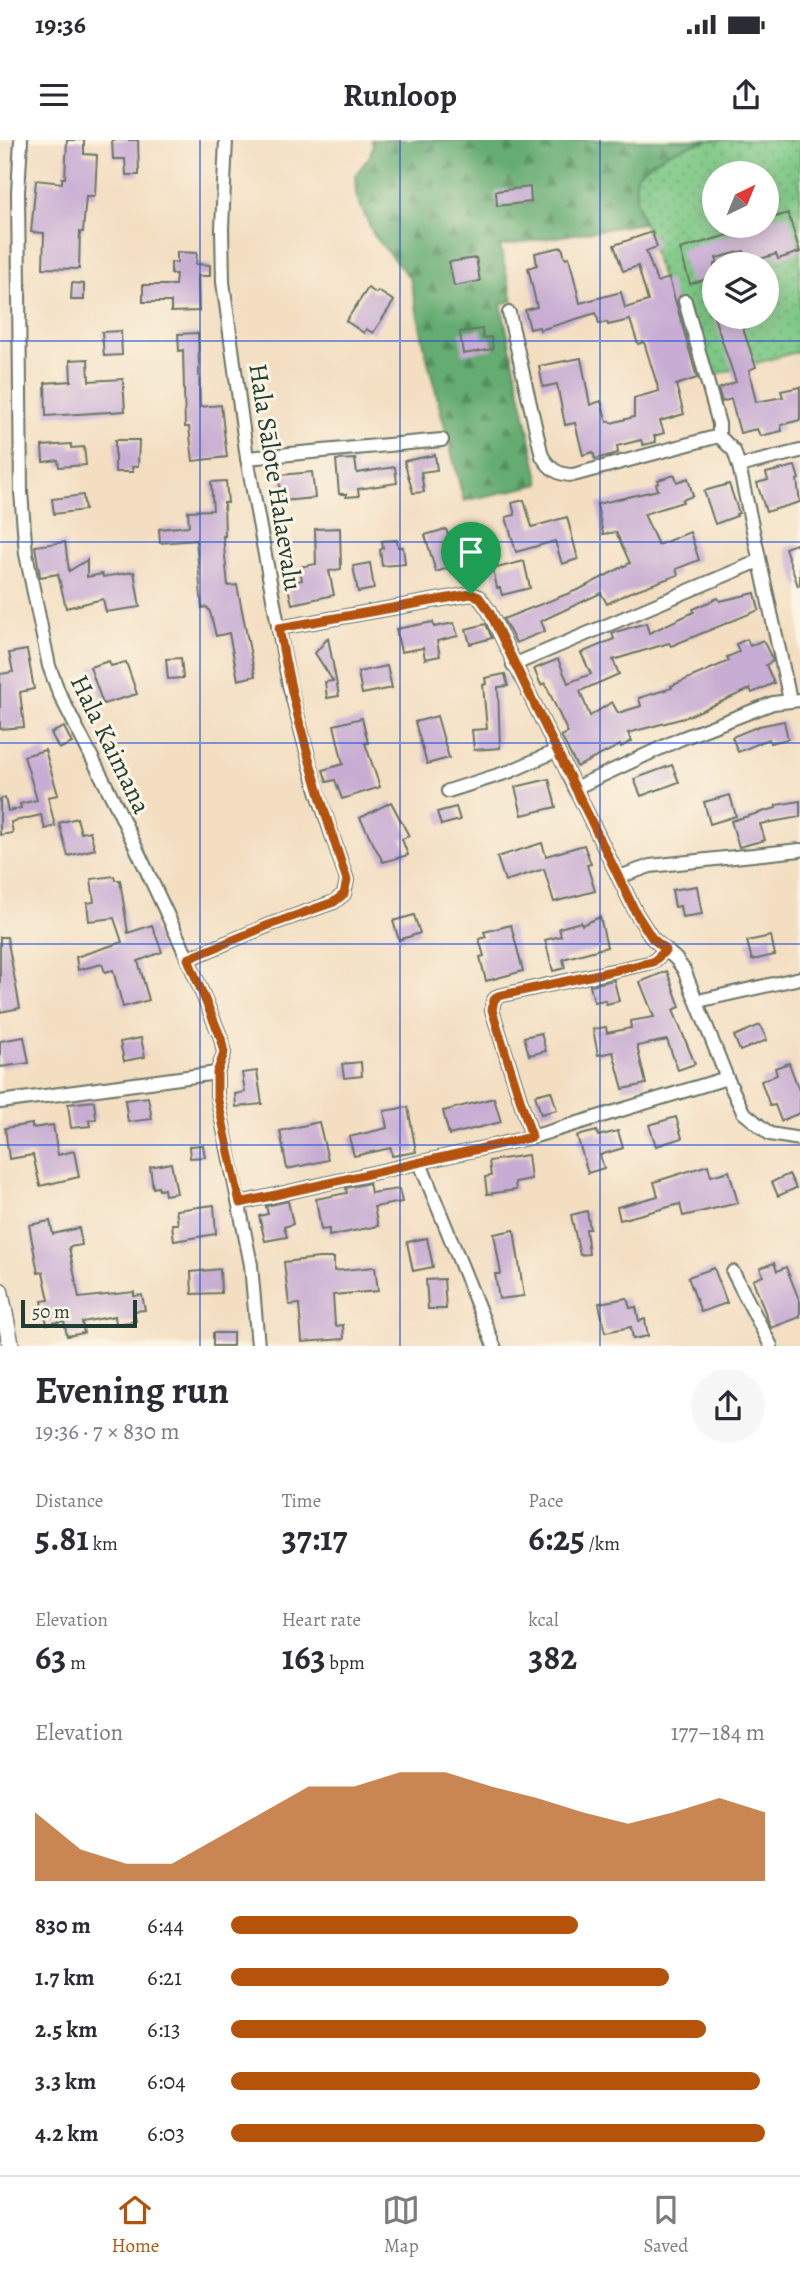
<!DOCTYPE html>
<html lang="en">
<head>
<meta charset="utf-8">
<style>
  body { margin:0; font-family:Alegreya,serif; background:#f7f7f7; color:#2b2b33; height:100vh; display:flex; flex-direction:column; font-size:26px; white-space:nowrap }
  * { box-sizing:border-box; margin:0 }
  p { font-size:23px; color:#7c7c81 }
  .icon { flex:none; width:38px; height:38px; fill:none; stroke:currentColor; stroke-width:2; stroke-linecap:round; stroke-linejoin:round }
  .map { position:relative; height:1206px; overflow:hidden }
  .sheet { display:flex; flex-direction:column; background:#fff; flex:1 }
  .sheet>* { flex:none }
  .needle { width:46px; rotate:43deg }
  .controls { position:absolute; left:702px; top:21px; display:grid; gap:14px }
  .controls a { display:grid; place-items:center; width:77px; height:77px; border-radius:50%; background:#fff; box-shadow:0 4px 18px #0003; font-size:35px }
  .scale { position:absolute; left:21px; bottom:18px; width:116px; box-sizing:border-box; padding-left:7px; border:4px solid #1f3d34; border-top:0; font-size:19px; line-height:24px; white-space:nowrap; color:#1f3d34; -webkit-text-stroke:5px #fcf5e5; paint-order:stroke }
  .pin { position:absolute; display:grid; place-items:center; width:60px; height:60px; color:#fff; margin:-72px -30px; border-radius:50% 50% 50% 0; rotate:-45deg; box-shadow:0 0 7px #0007 }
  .pin .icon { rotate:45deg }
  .round { display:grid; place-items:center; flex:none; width:74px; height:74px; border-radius:37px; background:#f7f7f7 }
  .overview { display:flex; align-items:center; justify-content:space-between; height:119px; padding:0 35px }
  h1 { font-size:38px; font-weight:700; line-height:52px }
  .metrics { display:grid; grid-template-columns:repeat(3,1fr); gap:10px; height:119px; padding:7px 35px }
  .metrics div { display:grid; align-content:center }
  .metrics b { font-size:35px; font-weight:700 }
  .metrics small { font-size:19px; font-weight:400 }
  .metrics p { font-size:19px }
  .chart { height:196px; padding:14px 35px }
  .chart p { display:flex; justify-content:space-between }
  .chart svg { width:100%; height:126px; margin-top:7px; fill:#b45309; opacity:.7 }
  ul { padding:0 35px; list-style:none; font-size:23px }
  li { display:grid; grid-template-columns:112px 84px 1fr; align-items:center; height:52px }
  li i { height:18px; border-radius:9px; background:#b45309 }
  .status { display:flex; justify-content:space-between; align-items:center; height:49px; padding:0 35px; background:#fff; direction:ltr }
  .status svg { height:19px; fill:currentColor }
  header { display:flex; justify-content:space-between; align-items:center; height:91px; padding:0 35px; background:#fff; font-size:32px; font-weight:700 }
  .tab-bar { display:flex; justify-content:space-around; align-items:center; height:98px; border-top:2px solid #e1e1e2; background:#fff; font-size:19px; color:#7c7c81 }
  .tab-bar a { display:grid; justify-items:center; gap:4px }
  .tab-bar .active { color:#b45309 }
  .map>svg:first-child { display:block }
  .grass { fill:url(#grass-dots); stroke:#4e825c; stroke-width:2; fill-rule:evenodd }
  .forest { fill:url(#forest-firs); stroke:#427453; stroke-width:2 }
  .building { fill:#c7acd3 }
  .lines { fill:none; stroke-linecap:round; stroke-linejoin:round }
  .minor-casing { stroke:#697565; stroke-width:16 }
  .tertiary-casing { stroke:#697565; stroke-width:19 }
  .minor { stroke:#fff; stroke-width:12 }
  .tertiary { stroke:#fff; stroke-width:16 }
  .route-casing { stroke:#fff; stroke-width:14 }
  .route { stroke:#b45309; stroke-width:9 }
  .grid { fill:none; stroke:#1d4ed8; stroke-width:2; stroke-opacity:0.55 }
  .labels { text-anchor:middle; stroke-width:6; stroke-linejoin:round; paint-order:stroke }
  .street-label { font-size:26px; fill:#1f3d34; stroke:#fcf5e5 }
</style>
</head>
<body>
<div class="status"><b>19:36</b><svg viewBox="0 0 49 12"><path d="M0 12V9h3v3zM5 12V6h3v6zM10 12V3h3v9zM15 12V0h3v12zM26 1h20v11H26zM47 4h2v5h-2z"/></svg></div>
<header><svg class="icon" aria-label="menu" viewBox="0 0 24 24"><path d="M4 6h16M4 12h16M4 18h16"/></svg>Runloop<svg class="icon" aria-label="share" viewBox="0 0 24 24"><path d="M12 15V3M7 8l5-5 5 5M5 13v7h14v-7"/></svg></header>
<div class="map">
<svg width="800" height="1206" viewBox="0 0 800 1206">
  <defs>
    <pattern id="grass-dots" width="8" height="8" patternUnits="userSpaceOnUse" patternTransform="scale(1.75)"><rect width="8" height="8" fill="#7cc784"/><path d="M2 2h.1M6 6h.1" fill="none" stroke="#65a36d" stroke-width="1.8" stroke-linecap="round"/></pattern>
    <pattern id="forest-firs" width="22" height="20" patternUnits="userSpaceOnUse" patternTransform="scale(1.75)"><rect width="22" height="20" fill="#65ac72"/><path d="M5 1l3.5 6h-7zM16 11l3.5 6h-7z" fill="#538d5e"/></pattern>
  </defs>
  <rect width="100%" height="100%" fill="#fcf5e5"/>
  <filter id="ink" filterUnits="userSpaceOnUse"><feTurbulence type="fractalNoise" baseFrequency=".0143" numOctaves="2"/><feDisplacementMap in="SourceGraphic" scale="14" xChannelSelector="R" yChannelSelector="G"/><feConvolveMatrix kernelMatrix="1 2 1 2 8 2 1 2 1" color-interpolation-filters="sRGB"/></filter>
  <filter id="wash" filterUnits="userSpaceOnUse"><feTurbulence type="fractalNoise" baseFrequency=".00686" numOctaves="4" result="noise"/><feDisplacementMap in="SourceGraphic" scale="28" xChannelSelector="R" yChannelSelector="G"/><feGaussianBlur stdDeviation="1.57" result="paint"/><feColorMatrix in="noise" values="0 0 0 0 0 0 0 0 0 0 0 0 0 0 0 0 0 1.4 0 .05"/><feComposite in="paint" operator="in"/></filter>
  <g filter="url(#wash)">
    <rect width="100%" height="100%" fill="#f3dec1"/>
    <!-- grass -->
    <path class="grass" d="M710,0H800V211L709,236L692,180L677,185L636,59V36C657,14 681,7 710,0ZM714,33H766V86H714ZM714,124H766V177H714Z"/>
    <!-- forest -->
    <path class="forest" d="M371,0H710C681,7 657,14 636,36V59L643,83L500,106L513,161L501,164L540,344L464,361L426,214L410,138L374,96L356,55L355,35L370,16L373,4Z"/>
    <g id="blocks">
      <!-- building -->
      <g class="building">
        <path d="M67,0H84V14L97,15L95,56H86L83,92H80L79,129L43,128L44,93L31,92L36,40L62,43V38H65Z"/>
        <path d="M112,0H138L139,35H126L125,19H113Z"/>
        <path d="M530,47L531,62L497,66L496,51Z"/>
        <path d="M788,73L800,112L778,119L776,114L748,123L744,111L716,118L718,124H714V137L690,144L680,109L738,92L736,86H766V80Z"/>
        <path d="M652,92L657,107L646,111L657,142L669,138L697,238L676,245L684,274L660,281L664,293L654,296L656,302L643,305L641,300L617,306L618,313L595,319L593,312L583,315L575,283L565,285L557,244L543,247L539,226L581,218L590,265L601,261L607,282L610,281L611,283L634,277V258L659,251L644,202L638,204L630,180L608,185L607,182L599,184L596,173L540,190L539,187L530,189L525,170L537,167L528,128L537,125L535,113L562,107L565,118L569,117L580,163L621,152L625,168L648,161L638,126L623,131L614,105Z"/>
        <path d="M177,112L197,113L196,124L210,125V136H198L199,171L171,172V162H143V145H175L176,134H171V122L177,123Z"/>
        <path d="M476,118L480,141L454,146L449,122Z"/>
        <path d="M72,143L84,144V160H71Z"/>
        <path d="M368,148L376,153L378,151L394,161L373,193L366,189L364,193L346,181Z"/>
        <path d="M714,177H739L756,227L749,230L756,262L783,257L781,251L800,247V280L781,285L782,291L760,296L757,289L740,293L731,259L722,262L718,249L736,242Z"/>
        <path d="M482,189L483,198L491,197L493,209L463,214L460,192Z"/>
        <path d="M121,191L122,215L104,216L102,192Z"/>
        <path d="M198,193L200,267L221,265L227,317L193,321L189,287H185L183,210L179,211L178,194Z"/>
        <path d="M88,219L89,241L123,239L125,271L46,276L45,243L71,241L70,220Z"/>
        <path d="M115,300H139L138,326L132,327L133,332H115Z"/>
        <path d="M71,304V308L84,307L86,325L59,327L58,320L43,322L42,306Z"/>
        <path d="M435,315L437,330L421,332L424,352L413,353L404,321Z"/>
        <path d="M355,319L357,333L395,327L397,343L358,349L359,356L346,357V354H339L336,320Z"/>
        <path d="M795,326L799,339L797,340L800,362L766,372L757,343L768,340L766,333Z"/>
        <path d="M312,332L315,358L282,361L279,340L282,339L281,335Z"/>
        <path d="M675,335L677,342L688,338L693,356L682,360L683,362L644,374L658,405L690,392L699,420L676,429L678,435L628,453L607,464L601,453L541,481L545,491L516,503L503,479L580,449L630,423L616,392L603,394L597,364L658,350L656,344L659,343L658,340Z"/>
        <path d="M226,341L228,363H224L225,396H223L228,446L237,445L255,536L238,540L229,493L216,496L210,472L207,467L202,468L196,400L160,403L159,389L189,386L188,371L213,370L211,342Z"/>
        <path d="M729,344L739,373L736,374L737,376L715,384L704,351Z"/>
        <path d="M83,355L85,370L54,374L52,359Z"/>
        <path d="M524,360L532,387L567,377L578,419L562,424L555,401L516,412L506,377L515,375L512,363Z"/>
        <path d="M340,388L341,429L329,431L334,455L292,464L287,443L302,440L299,427L316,424L315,389Z"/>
        <path d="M446,389L450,400L455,398L457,404L464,402L468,416L462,418L464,423L436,432L425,395Z"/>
        <path d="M397,400L398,407H403L405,424L382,426L380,410L383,408L382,401Z"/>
        <path d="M65,402L69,431L87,420V437L102,434L103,437L134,432L140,467L106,472L103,459L66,468L58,434L40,437L35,406Z"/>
        <path d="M796,404L797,406L800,405V445L798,446L785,408Z"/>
        <path d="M524,421L530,448L502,455L500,448H497L493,429Z"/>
        <path d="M370,423L374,449L358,452L353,426Z"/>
        <path d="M755,453L759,470L671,506L669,503L613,520L619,534L580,551L590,576L612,562L618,573L641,566L639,558L672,548L671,546L729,521L727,517L739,512L736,504L747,499L750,506L763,500L773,521L766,525L774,543L752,553L750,549L684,578L628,593L632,601L621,607L620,605L577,627L561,596L568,593L545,543L541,545L534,529L558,519L568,543L591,534L581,513L614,499L612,493L646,483L649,493L694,472L693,469L718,458L720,461Z"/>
        <path d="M433,482L434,487L454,483L458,496L437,501L440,516L425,519L423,508L401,512L396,489Z"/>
        <path d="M486,484L492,498L470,504L466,489Z"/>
        <path d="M328,498L339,556L327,558L325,542L333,541L315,513Z"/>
        <path d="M27,510L34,549L20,552L24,587L0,589V534L13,532L9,513Z"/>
        <path d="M181,518L183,538L168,539L166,519Z"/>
        <path d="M109,521L111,526L126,522L137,554L103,564L90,527Z"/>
        <path d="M387,526L392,548L362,554L358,532Z"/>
        <path d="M505,534L508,546L498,547L500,608L474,610L472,590L487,589L483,545L486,544L485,538Z"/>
        <path d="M437,576L449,618L427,624L415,582Z"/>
        <path d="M362,578L368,603H365L380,647L342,659L335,640L327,642L323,630L343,624L334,585Z"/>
        <path d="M784,581L788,599L770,603L769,599L738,612L732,597L759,586Z"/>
        <path d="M64,587L72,603L59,609L51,593Z"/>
        <path d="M45,610L58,655L48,657L55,686L45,689L41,675L11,682L13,693L0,695V659L5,658L8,671L21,668L20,664L37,660L24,616Z"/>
        <path d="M672,625L679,642L641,656L634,639Z"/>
        <path d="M549,639L556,667L522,675L515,647Z"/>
        <path d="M730,655L736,676L710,684L704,662Z"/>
        <path d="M800,661V677L760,684L765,700L739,707L731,681L776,668V665Z"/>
        <path d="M391,662L409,696L402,699L408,715L383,722L360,678Z"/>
        <path d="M456,667L460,680L441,685L437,672Z"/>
        <path d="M77,678L81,693L90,691L95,709L68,716L59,683Z"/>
        <path d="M542,703L546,716L584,705L591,724L587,725L595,751L554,762L544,729L505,741L497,717Z"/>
        <path d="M114,736L115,740H120L128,793L152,785L162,812L138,821L149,860L123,867L113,830L105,832L102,824L78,830L76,817L122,802L114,778L89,781L87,763L94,762L91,739Z"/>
        <path d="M697,746L702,774L682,777L680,766L675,767L672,750Z"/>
        <path d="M414,775L420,793L399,800L393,781Z"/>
        <path d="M600,777L607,807L563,819L565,828L553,831L545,800L561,796L559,788L581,782L582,785Z"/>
        <path d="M511,785L523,831L486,841L480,817L484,816L479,799L486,797L484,792Z"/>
        <path d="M771,796L775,815L752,820L747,801Z"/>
        <path d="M0,797H7L20,868L0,872Z"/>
        <path d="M667,831L680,867L673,870L695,924L678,930L667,900L637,906L646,944L623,949L613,912L598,915L593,889L606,887L607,893L631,888L630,881L654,877L640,842Z"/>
        <path d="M614,840L619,861L606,864L605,860L594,862L590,845Z"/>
        <path d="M760,885L767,900L740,911L734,896Z"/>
        <path d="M541,893L546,911L529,915L524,897Z"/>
        <path d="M24,897L29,923L0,927V901Z"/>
        <path d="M141,898L145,917L124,921L120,902Z"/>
        <path d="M361,922L362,936L344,938L342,924Z"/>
        <path d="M789,923L800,953V973L781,981L775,965L770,966L761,941L777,935L775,928Z"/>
        <path d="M257,931L262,964L236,967L235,954L245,952L242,933Z"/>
        <path d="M551,951L557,970L541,974L535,955Z"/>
        <path d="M148,957L152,979L128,982L125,960Z"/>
        <path d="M494,958L501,982L449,995L443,971Z"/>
        <path d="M94,961L96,979L89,980L90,986L71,988L68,964Z"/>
        <path d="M408,967L416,1012L392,1016L391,1008L354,1016L349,997L387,988L384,971Z"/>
        <path d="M676,977L682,998L656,1006L649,985Z"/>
        <path d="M319,982L328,1020L287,1029L280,991Z"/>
        <path d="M32,984V988L53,985L58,1015L74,1011L79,1037L40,1046L33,1015L9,1019L5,988Z"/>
        <path d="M597,991L598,996L618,991L623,1008L600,1015L604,1028L588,1033L577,996Z"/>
        <path d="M203,1005L205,1017L190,1018L189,1006Z"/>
        <path d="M528,1015L531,1039L515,1042L516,1050L487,1054L485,1037L491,1036L489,1021Z"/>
        <path d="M171,1023L177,1053L165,1055L164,1049L159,1050L158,1047L153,1048L150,1027Z"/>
        <path d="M708,1025L711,1036L729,1031L738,1063L683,1076L680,1064L620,1080L617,1067L658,1056L654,1042Z"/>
        <path d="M789,1034L796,1048L778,1056L772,1042Z"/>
        <path d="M369,1043L371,1053L399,1049L402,1062L374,1067L378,1086L329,1096V1089L321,1090L316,1059L347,1053L346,1048Z"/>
        <path d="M288,1061L293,1084L284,1087L287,1097L265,1101L259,1076L268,1074L266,1066Z"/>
        <path d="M214,1065L216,1094L174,1101L172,1084H178L176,1070Z"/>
        <path d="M587,1071L590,1089H586L589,1114L580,1115L571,1075Z"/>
        <path d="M50,1081L53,1094L79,1088L82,1105L69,1107L79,1158L134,1152V1156L142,1155L145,1170L134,1171L136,1181L116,1184L115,1176L82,1182L84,1193L67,1196L64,1181L47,1184L42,1161L49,1160L43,1132L38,1133L29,1085Z"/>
        <path d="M514,1090L524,1156L499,1159L495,1134H501L494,1094Z"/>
        <path d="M427,1098L433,1127L413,1131L407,1102Z"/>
        <path d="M319,1118H334V1131L375,1127L378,1151L333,1155L335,1184L337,1186L343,1185L344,1199L302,1202L299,1164L289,1165L284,1122Z"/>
        <path d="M774,1123L777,1131L786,1127L800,1162V1177L771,1188L753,1140L763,1136L760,1128Z"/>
        <path d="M714,1128L727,1163L701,1172L688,1137Z"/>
        <path d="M220,1129L221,1153L192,1154L191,1132Z"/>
        <path d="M444,1139L446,1169H428L426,1140Z"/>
        <path d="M627,1158L630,1168L636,1167L639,1181L645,1179L648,1196L633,1199L631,1187L605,1192L599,1163Z"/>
        <rect x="213" y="1193" width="20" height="13"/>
      </g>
    </g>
  </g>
  <g filter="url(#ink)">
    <use href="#blocks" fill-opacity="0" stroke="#697565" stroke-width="2"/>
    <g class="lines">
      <!-- minor casing -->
      <g class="minor-casing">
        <g id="minor">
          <path d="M21,0L18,52L21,352L26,414L49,526L59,553L117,667L188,819L221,898L224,913L217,933V955L251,1125L258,1206"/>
          <path d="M685,161L719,284V296L734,311L739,326L790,560"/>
          <path d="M509,173L542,316C550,329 558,335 573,335L719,296"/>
          <path d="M247,318L442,300"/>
          <path d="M739,326L800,311"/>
          <path d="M279,488L471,454L479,457L489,471L636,773L652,798L676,819L684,830L727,938L743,972L770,994L800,999"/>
          <path d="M513,525L759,421"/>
          <path d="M575,648L680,599L773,563L800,560"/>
          <path d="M448,651L511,631L556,611"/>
          <path d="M619,737L650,726L800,710"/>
          <path d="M188,819L269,785L334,762L344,754L347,740L317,650L289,544L247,318L223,142L222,88L226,0"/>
          <path d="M698,861L800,838"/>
          <path d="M0,962L217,933"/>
          <path d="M532,997L492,870L494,860L498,856L653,822L666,810"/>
          <path d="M420,1023L494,1206"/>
          <path d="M240,1063L532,997L727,938"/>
          <path d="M733,1132L771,1206"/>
        </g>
      </g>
      <!-- tertiary casing -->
      <g class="tertiary-casing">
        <path id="tertiary" d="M0,1151L11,1206"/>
      </g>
      <!-- minor -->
      <use href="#minor" class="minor"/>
      <!-- tertiary -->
      <use href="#tertiary" class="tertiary"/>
    </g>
  </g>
  <g class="lines" filter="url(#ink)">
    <!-- route casing -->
    <g class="route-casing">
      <path id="route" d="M471,454L479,457L489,471L636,773L652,798L666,810L653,822L498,856L494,860L492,870L532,997L240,1063L217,956V933L224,913L221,898L188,819L269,785L334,762L344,754L347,740C319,657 294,574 279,488Z"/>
    </g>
    <!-- route -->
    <use href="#route" class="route"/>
  </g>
  <!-- grid -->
  <path class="grid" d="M200,0V1206M400,0V1206M600,0V1206M0,201H800M0,402H800M0,603H800M0,804H800M0,1005H800"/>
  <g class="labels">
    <!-- street labels -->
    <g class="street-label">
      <text transform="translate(276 337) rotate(81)" y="9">Hala Sālote Halaevalu</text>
      <text transform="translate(111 604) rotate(64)" y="9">Hala Kaimana</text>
    </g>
  </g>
</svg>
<div class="controls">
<a><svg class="needle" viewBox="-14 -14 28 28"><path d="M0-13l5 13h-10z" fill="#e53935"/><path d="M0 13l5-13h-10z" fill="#7c7c81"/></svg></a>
<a><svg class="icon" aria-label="layers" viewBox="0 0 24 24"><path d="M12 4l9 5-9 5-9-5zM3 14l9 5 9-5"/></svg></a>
</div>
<div class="scale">50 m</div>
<div class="pin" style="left:471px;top:454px;background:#1e9e55"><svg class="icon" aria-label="arrive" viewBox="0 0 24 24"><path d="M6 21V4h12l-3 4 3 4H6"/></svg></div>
</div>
<section class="sheet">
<div class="overview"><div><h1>Evening run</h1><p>19:36 · 7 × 830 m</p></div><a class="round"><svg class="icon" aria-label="share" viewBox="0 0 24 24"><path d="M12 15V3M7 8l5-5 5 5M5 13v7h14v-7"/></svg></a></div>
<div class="metrics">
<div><p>Distance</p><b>5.81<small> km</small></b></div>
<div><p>Time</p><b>37:17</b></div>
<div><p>Pace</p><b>6:25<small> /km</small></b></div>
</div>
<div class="metrics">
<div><p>Elevation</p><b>63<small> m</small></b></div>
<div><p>Heart rate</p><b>163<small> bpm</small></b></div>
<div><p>kcal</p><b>382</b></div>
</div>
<div class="chart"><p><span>Elevation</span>177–184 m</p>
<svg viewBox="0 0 160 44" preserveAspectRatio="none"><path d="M0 44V20L10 33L20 38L30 38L40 29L50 20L60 11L70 11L80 6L90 6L100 11L110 15L120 20L130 24L140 20L150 15L160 20V44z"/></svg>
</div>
<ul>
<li><b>830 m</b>6:44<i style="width:65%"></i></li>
<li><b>1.7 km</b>6:21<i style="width:82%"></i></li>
<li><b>2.5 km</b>6:13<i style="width:89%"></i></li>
<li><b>3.3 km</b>6:04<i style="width:99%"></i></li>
<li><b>4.2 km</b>6:03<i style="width:100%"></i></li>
</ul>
</section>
<nav class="tab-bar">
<a class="active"><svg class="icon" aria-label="home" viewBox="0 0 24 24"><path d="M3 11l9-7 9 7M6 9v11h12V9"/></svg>Home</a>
<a><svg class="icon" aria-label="map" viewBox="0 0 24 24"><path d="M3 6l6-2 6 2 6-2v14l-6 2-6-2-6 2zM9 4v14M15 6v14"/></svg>Map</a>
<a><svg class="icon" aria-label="saved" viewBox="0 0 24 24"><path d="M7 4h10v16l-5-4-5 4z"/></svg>Saved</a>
</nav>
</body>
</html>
